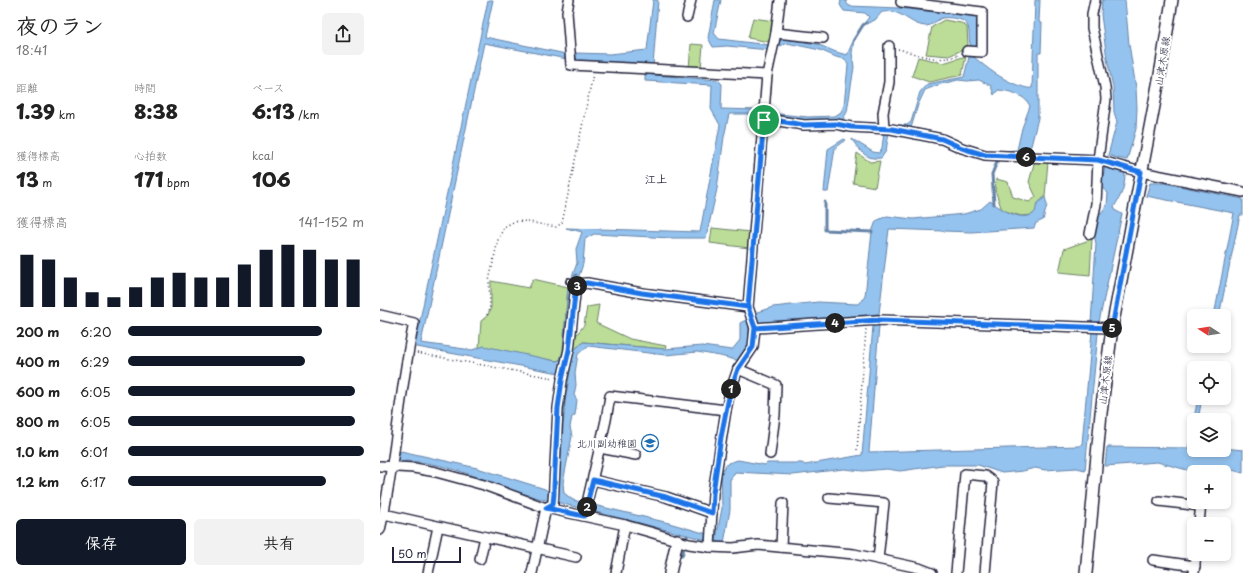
<!DOCTYPE html>
<html lang="ja">
<head>
<meta charset="utf-8">
<style>
  body { margin:0; font-family:"Playpen Sans","Klee One",sans-serif; background:#f2f2f2; color:#222; height:100vh; display:flex; flex-direction:column; font-size:15px; white-space:nowrap }
  * { box-sizing:border-box; margin:0 }
  p { font-size:13px; color:#767676 }
  .icon { flex:none; width:22px; height:22px; fill:none; stroke:currentColor; stroke-width:2; stroke-linecap:round; stroke-linejoin:round }
  .map { position:relative; flex:1; overflow:hidden }
  .sheet { display:flex; flex-direction:column; background:#fff; width:380px }
  .sheet>* { flex:none }
  .needle { width:26px; rotate:282deg }
  .buttons { position:absolute; left:807px; top:309px; display:grid; gap:8px }
  .buttons a { display:grid; place-items:center; width:44px; height:44px; border-radius:6px; background:#fff; box-shadow:0 2px 6px #0003; font-size:20px }
  .scale { position:absolute; left:12px; bottom:10px; width:69px; box-sizing:border-box; padding-left:4px; border:2px solid #22223b; border-top:0; font-size:11px; line-height:14px; white-space:nowrap; color:#22223b; -webkit-text-stroke:3px #fff; paint-order:stroke }
  .pin { position:absolute; display:grid; place-items:center; width:34px; height:34px; color:#fff; margin:-17px; border:2px solid #fff; border-radius:50%; box-shadow:0 1px 4px #0007 }
  .km { position:absolute; width:20px; height:20px; margin:-10px; border-radius:50%; background:#222; color:#fff; font-size:11px; line-height:20px; text-align:center }
  .round { display:grid; place-items:center; flex:none; width:42px; height:42px; border-radius:6px; background:#f2f2f2 }
  .summary { display:flex; align-items:center; justify-content:space-between; height:68px; padding:0 16px }
  h1 { font-size:22px; font-weight:800; line-height:30px }
  .stats { display:grid; grid-template-columns:repeat(3,1fr); gap:6px; height:68px; padding:4px 16px }
  .stats div { display:grid; align-content:center }
  .stats b { font-size:20px; font-weight:800 }
  .stats small { font-size:11px; font-weight:400 }
  .stats p { font-size:11px }
  .chart { height:112px; padding:8px 16px }
  .chart p { display:flex; justify-content:space-between }
  .chart svg { width:100%; height:72px; margin-top:4px; stroke:#111827; stroke-width:6 }
  .primary-button { display:flex; gap:8px; margin-top:auto; padding:8px 16px }
  .primary-button a { flex:1; height:46px; border-radius:6px; background:#111827; color:#fff; font-size:16px; font-weight:800; line-height:46px; text-align:center }
  .primary-button a+a { background:#f2f2f2; color:#222 }
  ul { padding:0 16px; list-style:none; font-size:13px }
  li { display:grid; grid-template-columns:64px 48px 1fr; align-items:center; height:30px }
  li i { height:10px; border-radius:5px; background:#111827 }
  main { display:flex; flex:1; min-height:0 }
  .map>svg:first-child { display:block }
  .green { fill:#bbdd97; stroke:#6e8069 }
  .water { fill:#94c3ef; stroke:#6683a7 }
  .lines { fill:none; stroke-linecap:round; stroke-linejoin:round }
  .stream { stroke:#6683a7; stroke-width:3 }
  .service-casing { stroke:#22223b; stroke-width:8 }
  .minor-casing { stroke:#22223b; stroke-width:12 }
  .tertiary-casing { stroke:#22223b; stroke-width:14 }
  .path { stroke:#22223b; stroke-width:1.5; stroke-dasharray:1 3; stroke-linecap:butt }
  .service { stroke:#fff; stroke-width:4.5 }
  .minor { stroke:#fff; stroke-width:9 }
  .tertiary { stroke:#fff; stroke-width:11 }
  .route-casing { stroke:#fff; stroke-width:8 }
  .route { stroke:#1a73e8; stroke-width:5 }
  .labels { text-anchor:middle; stroke-width:4; stroke-linejoin:round; paint-order:stroke }
  .street-label { font-size:10px; fill:#22223b; stroke:#fff }
  .poi-label { font-size:10px; fill:#22223b; stroke:#fff; text-anchor:end }
  .neighbourhood-label { font-size:11px; font-weight:bold; fill:#22223b; stroke:#fff }
</style>
</head>
<body>
<main>
<section class="sheet">
<div class="summary"><div><h1>夜のラン</h1><p>18:41</p></div><a class="round"><svg class="icon" aria-label="share" viewBox="0 0 24 24"><path d="M12 15V3M7 8l5-5 5 5M5 13v7h14v-7"/></svg></a></div>
<div class="stats">
<div><p>距離</p><b>1.39<small> km</small></b></div>
<div><p>時間</p><b>8:38</b></div>
<div><p>ペース</p><b>6:13<small> /km</small></b></div>
</div>
<div class="stats">
<div><p>獲得標高</p><b>13<small> m</small></b></div>
<div><p>心拍数</p><b>171<small> bpm</small></b></div>
<div><p>kcal</p><b>106</b></div>
</div>
<div class="chart"><p><span>獲得標高</span>141–152 m</p>
<svg viewBox="0 0 160 44" preserveAspectRatio="none"><path d="M5 44V12M15 44V15M25 44V26M35 44V35M45 44V38M55 44V32M65 44V26M75 44V23M85 44V26M95 44V26M105 44V18M115 44V9M125 44V6M135 44V9M145 44V15M155 44V15"/></svg>
</div>
<ul>
<li><b>200 m</b>6:20<i style="width:82%"></i></li>
<li><b>400 m</b>6:29<i style="width:75%"></i></li>
<li><b>600 m</b>6:05<i style="width:96%"></i></li>
<li><b>800 m</b>6:05<i style="width:96%"></i></li>
<li><b>1.0 km</b>6:01<i style="width:100%"></i></li>
<li><b>1.2 km</b>6:17<i style="width:84%"></i></li>
</ul>
<div class="primary-button"><a>保存</a><a>共有</a></div>
</section>
<div class="map">
<svg width="863" height="573" viewBox="0 0 863 573">
  <rect width="100%" height="100%" fill="#fff"/>
  <filter id="ink" filterUnits="userSpaceOnUse"><feTurbulence type="fractalNoise" baseFrequency=".025" numOctaves="2"/><feDisplacementMap in="SourceGraphic" scale="8" xChannelSelector="R" yChannelSelector="G"/><feConvolveMatrix kernelMatrix="1 2 1 2 8 2 1 2 1" color-interpolation-filters="sRGB"/></filter>
  <g filter="url(#ink)">
    <!-- green -->
    <g class="green">
      <path d="M373,18L394,21L389,42L368,38Z"/>
      <path d="M564,20L581,23L587,27L588,47L569,56L546,54L552,27Z"/>
      <path d="M311,44L323,45L321,69L309,68Z"/>
      <path d="M586,56L582,75L549,82L532,76L538,57L563,63Z"/>
      <path d="M477,153L490,162L500,161L495,187L473,183Z"/>
      <path d="M655,160L668,161L665,197L657,204L656,211L652,215L641,216L622,210L615,190L616,179L628,182L633,197L649,202L656,197L649,182Z"/>
      <path d="M332,228L371,232L369,248L330,243Z"/>
      <path d="M712,239L710,275L679,272L684,249Z"/>
      <path d="M153,279L188,287L183,351L180,360L176,361L99,348L101,321L108,315L111,307V281L149,288Z"/>
      <path d="M219,305L216,323L250,339L286,346L285,349L203,342L193,351L194,338L204,325L207,307Z"/>
    </g>
    <!-- water -->
    <g class="water">
      <path d="M108,0H113L105,37L186,54L187,59L104,43L41,343L92,350L104,346L176,361L180,360L183,351L188,287H193L182,368L179,373L37,347L35,343Z"/>
      <path d="M273,0H278L273,66L266,64L197,61L195,53L230,54L267,50Z"/>
      <path d="M335,0H341L334,33L339,39L389,45V50L347,46L333,47L328,38Z"/>
      <path d="M461,0H467L466,2L469,6L519,8L592,16L597,19L598,44L593,49C585,41 594,27 583,21C579,18 566,17 562,18C556,20 553,26 545,26C533,25 525,15 514,12C511,11 506,12 502,12L495,20L483,25L489,17L485,13L464,11L460,5Z"/>
      <path d="M655,0H660L659,22L662,23L661,53H658V118L651,146L643,153H619L622,151L637,150L642,128L650,106C644,94 630,91 618,90L614,95L611,86L599,80L587,81L578,80L561,84L545,90L538,105L531,128L507,125H527L531,122L540,92L547,84L584,77L589,57H594C608,69 620,78 637,85C642,86 647,89 652,88Z"/>
      <path d="M722,0H745L749,44L756,88L757,108L756,129L747,160L737,158L728,155L737,122L734,112L733,87L727,59L721,15Z"/>
      <path d="M405,39L437,44L456,52L467,55L474,39L472,53L474,67L467,112L462,121L427,122L393,117L380,114H349L344,137L337,189L326,238H292L214,234L205,239L203,264L198,279L192,277L197,263L196,249L202,232L186,228L320,232L340,125L331,109L332,85L265,81V73L273,75L338,80L342,84L341,109L379,110L390,113L428,117L455,116L461,112L464,105L468,65L465,59L456,57L440,50L407,43L398,47L399,41Z"/>
      <path d="M504,132H509L506,151L501,158C485,160 481,151 472,140V139L493,152L499,153L502,148Z"/>
      <path d="M464,139L466,140L455,148L448,192H444L448,149Z"/>
      <path d="M725,166L745,172C745,187 742,194 734,207L736,211L742,214L719,322L711,323L716,244L714,233L718,217L727,205L728,193L721,187Z"/>
      <path d="M770,183H784L863,199V215H860L839,316H834L854,213L766,196Z"/>
      <path d="M665,197L667,205L663,220L656,223L654,228L591,232L509,229L499,314L378,323L375,318L374,313L393,307L438,302L477,304L481,302L485,296L492,232L496,221L507,216L533,219L584,214L601,209L610,201C620,208 640,222 653,214C657,211 655,206 658,203C660,201 663,199 665,197Z"/>
      <path d="M368,319L369,333V346L360,361L340,356L317,352L286,355L208,346L198,354L195,373L196,385L194,395L197,400L195,415L192,417L190,427L192,436L183,483L184,493L193,500L289,523L327,534L326,540L176,502L179,480L185,402L193,351L203,342L285,349L322,346L352,350L360,340V323Z"/>
      <path d="M493,326H499L489,452L699,446L702,444L712,331L718,333L705,470L697,468L665,470L655,468L643,471L622,473L598,465H563L520,471L507,469L483,471L464,469L413,475L355,472L350,480V510L344,543L338,542L336,539L342,508L341,472L348,463L358,460L385,465L387,463H422L425,465L482,455Z"/>
      <path d="M818,398H822L818,420H814V439L812,448H814V450H844V448L863,450V473L845,468L811,471L777,462L725,466L727,447L808,448Z"/>
      <path d="M21,451L97,468L165,489L171,494L170,501C120,490 72,460 19,461L18,456Z"/>
    </g>
    <g class="lines">
      <!-- stream -->
      <g class="stream">
        <path d="M473,41L483,25L486,23"/>
        <path d="M445,202V230L492,232"/>
        <path d="M614,204L612,174L619,157"/>
        <path d="M190,290L196,275"/>
        <path d="M496,325V315"/>
        <path d="M302,556L307,536"/>
      </g>
      <!-- service casing -->
      <g class="service-casing">
        <path id="service" d="M189,281L198,284"/>
      </g>
      <!-- minor casing -->
      <g class="minor-casing">
        <g id="minor">
          <path d="M189,0L187,12L191,65L387,75"/>
          <path d="M522,0L521,2L602,12V52L587,51"/>
          <path d="M307,17L311,0"/>
          <path d="M396,33L443,38"/>
          <path d="M384,120L399,121L424,125L456,124L471,127L511,129L562,139L582,148L605,155L718,160L761,172L863,192"/>
          <path d="M504,128L503,113L509,82V46"/>
          <path d="M710,234L716,204L718,160L726,99L725,87L712,28V14L715,0"/>
          <path d="M0,315L34,323C19,391 16,462 0,530"/>
          <path d="M375,328L499,320L732,328"/>
          <path d="M358,369L396,385L395,415L390,454"/>
          <path d="M220,448L256,455"/>
          <path d="M0,466L34,468L56,472L104,485L166,508L245,525L270,532L309,544L330,547L353,548L378,545L474,554L539,568L552,573"/>
          <path d="M213,480L286,497L332,513"/>
          <path d="M449,498L504,503L498,559"/>
          <path d="M779,501L821,506"/>
          <path d="M4,514L196,557"/>
          <path d="M204,516L226,420L230,396L346,410"/>
          <path d="M819,524L821,502"/>
          <path d="M330,547L333,493L346,410L350,392L358,369L373,347L375,328L368,307L387,75L396,33L400,0"/>
          <path d="M401,547L403,503"/>
          <path d="M100,559L105,537"/>
          <path d="M773,560L815,566"/>
          <path d="M48,573L58,527"/>
          <path d="M152,573L166,508L173,504L178,408L182,380L189,350L195,294L198,284L207,283L262,293L368,307"/>
          <path d="M236,573L245,525"/>
          <path d="M576,573L585,474L605,476L613,482L605,573"/>
          <path d="M814,573L816,554"/>
        </g>
      </g>
      <!-- tertiary casing -->
      <g class="tertiary-casing">
        <g id="tertiary">
          <path d="M290,573L297,540"/>
          <path d="M706,573L721,413L732,328L781,69L792,0"/>
        </g>
      </g>
      <!-- path -->
      <g class="path">
        <path d="M518,49C538,54 559,64 578,55"/>
        <path d="M107,315L110,306L109,281L118,240L124,227L133,222L143,221L176,227L182,223L213,74"/>
        <path d="M37,353L173,378"/>
        <path d="M477,450L486,329"/>
      </g>
      <!-- service -->
      <use href="#service" class="service"/>
      <!-- minor -->
      <use href="#minor" class="minor"/>
      <!-- tertiary -->
      <use href="#tertiary" class="tertiary"/>
    </g>
  </g>
  <g class="lines" filter="url(#ink)">
    <!-- route casing -->
    <g class="route-casing">
      <path id="route" d="M384,120L368,307L375,328L373,347L358,369L350,392L341,437L333,493L332,513L286,497L213,480L204,516L166,508L173,504L174,494V487L178,408L182,380L189,350L195,294L198,284L207,283L262,293L368,307L375,328L499,320L732,328L761,172L718,160L605,155L582,148L562,139L512,129L471,127L456,124L424,125L399,121L384,120"/>
    </g>
    <!-- route -->
    <use href="#route" class="route"/>
  </g>
  <!-- icons -->
  <defs>
    <g id="school-ring" transform="scale(0.9)"><circle r="9.5" fill="#fff" stroke="#1f6fb2" stroke-width="1.5"/><path d="M0-5L7-2L0 1L-7-2ZM-4 1L0 2.5L4 1V4Q0 6-4 4Z" fill="#1f6fb2"/></g>
  </defs>
  <g fill-rule="evenodd">
    <use href="#school-ring" x="270" y="443"/>
  </g>
  <g class="labels">
    <!-- street labels -->
    <g class="street-label">
      <text transform="translate(782 61) rotate(-81)" y="4">山津木原線</text>
      <text transform="translate(725 380) rotate(-83)" y="4">山津木原線</text>
    </g>
    <!-- poi labels -->
    <g class="poi-label">
      <text x="257" y="447">北川副幼稚園</text>
    </g>
    <!-- neighbourhood labels -->
    <g class="neighbourhood-label">
      <text x="276" y="183">江上</text>
    </g>
  </g>
</svg>
<div class="buttons">
<a><svg class="needle" viewBox="-14 -14 28 28"><path d="M0-13l5 13h-10z" fill="#e53935"/><path d="M0 13l5-13h-10z" fill="#767676"/></svg></a>
<a><svg class="icon" aria-label="locate" viewBox="0 0 24 24"><circle cx="12" cy="12" r="6"/><path d="M12 2v4M12 18v4M2 12h4M18 12h4"/></svg></a>
<a><svg class="icon" aria-label="layers" viewBox="0 0 24 24"><path d="M12 4l9 5-9 5-9-5zM3 14l9 5 9-5"/></svg></a>
<a>+</a>
<a>−</a>
</div>
<div class="scale">50 m</div>
<div class="pin" style="left:384px;top:120px;background:#1e9e55"><svg class="icon" aria-label="arrive" viewBox="0 0 24 24"><path d="M6 21V4h12l-3 4 3 4H6"/></svg></div>
<b class="km" style="left:351px;top:389px">1</b>
<b class="km" style="left:207px;top:507px">2</b>
<b class="km" style="left:197px;top:286px">3</b>
<b class="km" style="left:455px;top:323px">4</b>
<b class="km" style="left:732px;top:328px">5</b>
<b class="km" style="left:646px;top:157px">6</b>
</div>
</main>
</body>
</html>
